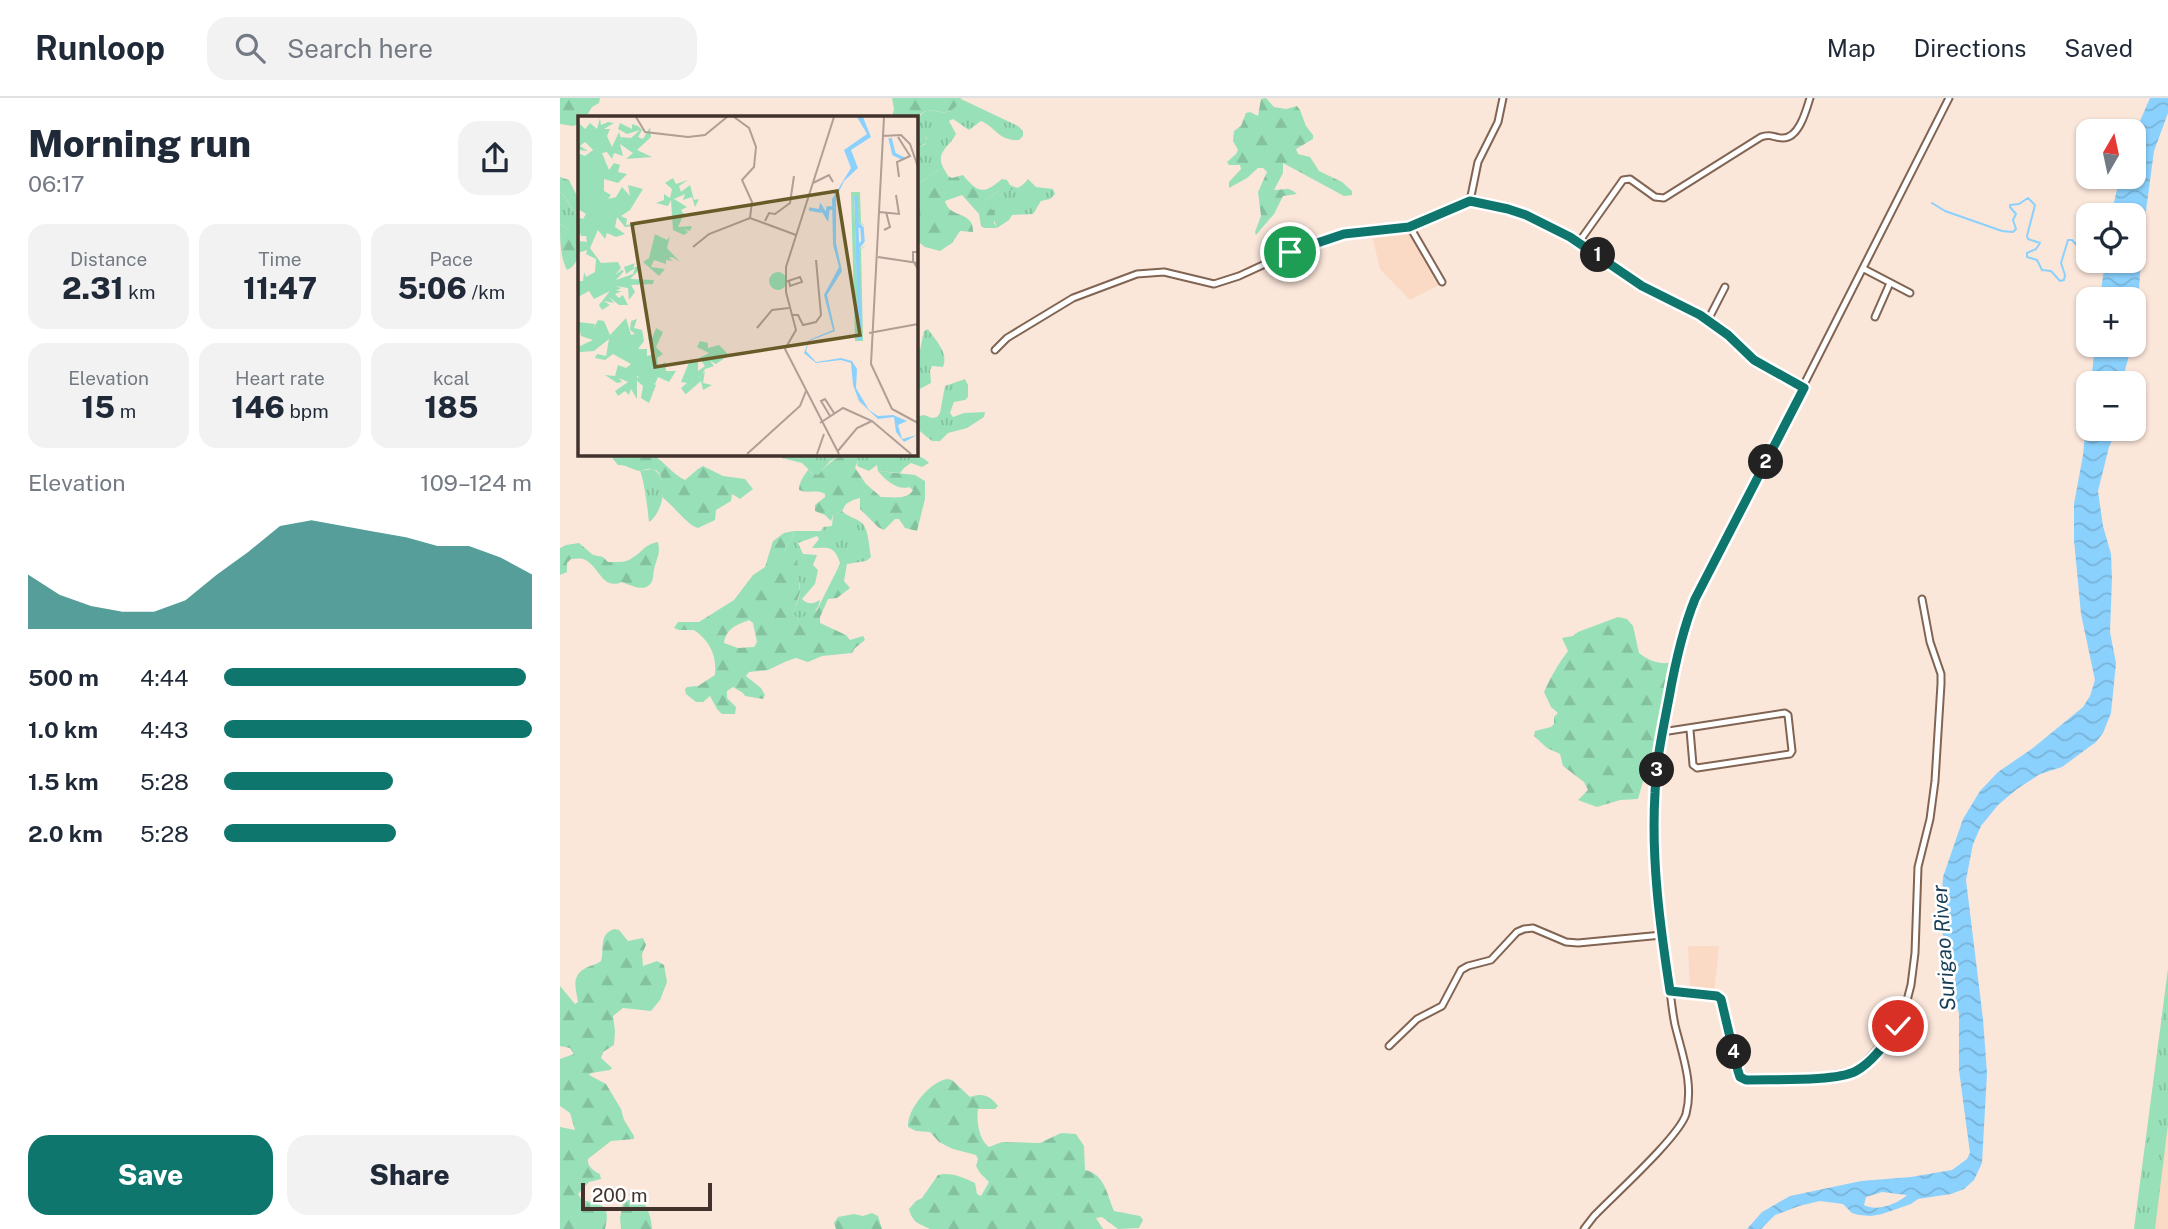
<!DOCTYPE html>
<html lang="en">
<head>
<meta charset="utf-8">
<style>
  body { margin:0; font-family:"Public Sans",sans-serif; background:#f2f2f3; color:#1f2937; height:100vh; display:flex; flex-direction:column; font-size:26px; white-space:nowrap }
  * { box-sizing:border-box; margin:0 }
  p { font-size:23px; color:#747a83 }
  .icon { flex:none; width:38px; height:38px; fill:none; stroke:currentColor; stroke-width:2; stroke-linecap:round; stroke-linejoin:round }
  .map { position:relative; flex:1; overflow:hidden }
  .drawer { display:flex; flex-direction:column; background:#fff; width:560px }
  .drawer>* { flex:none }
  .needle { width:46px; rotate:9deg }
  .buttons { position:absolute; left:1516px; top:21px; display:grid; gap:14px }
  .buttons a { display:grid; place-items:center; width:70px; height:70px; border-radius:14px; background:#fff; box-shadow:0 2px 5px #0004; font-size:35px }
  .scale { position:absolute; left:21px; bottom:18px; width:131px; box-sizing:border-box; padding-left:7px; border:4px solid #41332b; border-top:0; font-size:19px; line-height:24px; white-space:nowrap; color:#41332b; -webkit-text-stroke:5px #fff; paint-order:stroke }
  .pin { position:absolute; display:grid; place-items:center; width:60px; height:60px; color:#fff; margin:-30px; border:4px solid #fff; border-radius:50%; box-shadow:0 2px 7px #0007 }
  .km { position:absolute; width:35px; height:35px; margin:-18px; border-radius:50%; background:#222; color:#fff; font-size:19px; line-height:35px; text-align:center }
  .round { display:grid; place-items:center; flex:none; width:74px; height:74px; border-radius:21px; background:#f2f2f3 }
  .head { display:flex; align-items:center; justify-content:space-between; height:119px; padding:0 28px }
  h1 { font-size:38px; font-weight:800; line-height:52px }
  .stats { display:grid; grid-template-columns:repeat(3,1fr); gap:10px; height:119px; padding:7px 28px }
  .stats div { display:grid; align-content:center; border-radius:18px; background:#f2f2f3; text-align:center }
  .stats b { font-size:30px; font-weight:800 }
  .stats small { font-size:19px; font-weight:400 }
  .stats p { font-size:19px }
  .chart { height:196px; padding:14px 28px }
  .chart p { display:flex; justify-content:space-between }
  .chart svg { width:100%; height:126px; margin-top:7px; fill:#0f766e; opacity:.7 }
  .cta { display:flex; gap:14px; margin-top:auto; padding:14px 28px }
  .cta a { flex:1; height:80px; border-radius:21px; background:#0f766e; color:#fff; font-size:28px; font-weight:800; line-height:80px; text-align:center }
  .cta a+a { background:#f2f2f3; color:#1f2937 }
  ul { padding:0 28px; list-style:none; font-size:23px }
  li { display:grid; grid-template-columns:112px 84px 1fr; align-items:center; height:52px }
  li i { height:18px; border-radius:9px; background:#0f766e }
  header { display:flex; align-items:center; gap:42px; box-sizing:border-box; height:98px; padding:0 35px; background:#fff; border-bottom:2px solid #e0e1e3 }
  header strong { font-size:33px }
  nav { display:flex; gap:38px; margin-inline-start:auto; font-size:24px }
  .search { width:490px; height:63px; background:#f2f2f3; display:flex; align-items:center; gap:18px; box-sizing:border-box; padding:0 24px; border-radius:21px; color:#747a83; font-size:26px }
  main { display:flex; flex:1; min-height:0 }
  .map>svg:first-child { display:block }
  .built { fill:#fad9c5 }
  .grass { fill:url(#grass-tufts) }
  .forest { fill:url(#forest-firs); fill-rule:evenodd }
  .water { fill:url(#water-waves); fill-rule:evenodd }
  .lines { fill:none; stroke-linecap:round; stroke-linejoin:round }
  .stream { stroke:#8bd1fd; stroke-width:2 }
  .minor-casing { stroke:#816452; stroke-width:9 }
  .minor { stroke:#fff; stroke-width:5 }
  .route-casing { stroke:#fff; stroke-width:14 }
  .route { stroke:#0f766e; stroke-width:9 }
  .labels { text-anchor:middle; stroke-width:5; stroke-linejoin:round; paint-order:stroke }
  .water-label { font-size:21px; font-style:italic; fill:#183f56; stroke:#fff }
  .inset-river { fill:none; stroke:#8bd1fd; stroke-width:3.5 }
  .inset-road { fill:none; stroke:#b19e94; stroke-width:2 }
  .view { fill:#695b28; fill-opacity:0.15; stroke:#695b28; stroke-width:3.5 }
  .inset-edge { fill:none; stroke:#41332b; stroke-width:3.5 }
</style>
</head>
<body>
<header>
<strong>Runloop</strong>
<div class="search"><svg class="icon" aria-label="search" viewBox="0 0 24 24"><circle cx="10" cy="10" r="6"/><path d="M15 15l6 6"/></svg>Search here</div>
<nav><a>Map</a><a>Directions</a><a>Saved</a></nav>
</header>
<main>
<section class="drawer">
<div class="head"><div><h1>Morning run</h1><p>06:17</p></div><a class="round"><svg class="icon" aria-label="share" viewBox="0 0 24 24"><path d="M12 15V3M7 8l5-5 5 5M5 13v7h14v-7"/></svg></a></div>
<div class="stats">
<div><p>Distance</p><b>2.31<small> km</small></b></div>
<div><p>Time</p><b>11:47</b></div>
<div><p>Pace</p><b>5:06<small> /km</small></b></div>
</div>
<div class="stats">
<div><p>Elevation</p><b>15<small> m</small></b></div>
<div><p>Heart rate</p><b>146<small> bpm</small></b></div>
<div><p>kcal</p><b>185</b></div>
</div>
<div class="chart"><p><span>Elevation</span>109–124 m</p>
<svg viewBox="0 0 160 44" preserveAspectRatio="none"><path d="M0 44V25L10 32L20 36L30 38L40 38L50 34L60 25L70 17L80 8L90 6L100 8L110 10L120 12L130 15L140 15L150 19L160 25V44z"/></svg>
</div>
<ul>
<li><b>500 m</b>4:44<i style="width:98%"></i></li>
<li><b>1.0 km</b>4:43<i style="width:100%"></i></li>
<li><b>1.5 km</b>5:28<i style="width:55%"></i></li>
<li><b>2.0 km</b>5:28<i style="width:56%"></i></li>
</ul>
<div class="cta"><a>Save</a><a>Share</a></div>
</section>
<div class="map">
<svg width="1608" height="1131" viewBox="0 0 1608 1131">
  <defs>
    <pattern id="grass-tufts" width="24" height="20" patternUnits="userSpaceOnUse" patternTransform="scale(1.75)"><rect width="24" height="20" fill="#98e0b8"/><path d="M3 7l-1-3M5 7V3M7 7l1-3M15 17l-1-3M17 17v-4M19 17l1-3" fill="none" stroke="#84c19e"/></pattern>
    <pattern id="forest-firs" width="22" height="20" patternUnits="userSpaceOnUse" patternTransform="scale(1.75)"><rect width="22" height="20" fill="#98e0b8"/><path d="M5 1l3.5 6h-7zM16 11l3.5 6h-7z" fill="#84c19e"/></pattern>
    <pattern id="water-waves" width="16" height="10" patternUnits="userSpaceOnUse" patternTransform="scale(1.75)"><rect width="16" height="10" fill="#8bd1fd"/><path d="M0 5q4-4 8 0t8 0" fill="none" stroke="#79b4d9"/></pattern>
  </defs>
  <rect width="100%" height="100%" fill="#fbe6da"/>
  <!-- built -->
  <g class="built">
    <path d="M851,131L883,185L850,202L820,171L812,137Z"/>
    <path d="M1128,848H1159L1154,895L1130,894Z"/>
    <path d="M1608,871V1131H1574Z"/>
  </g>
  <!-- grass -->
  <g class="grass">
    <path d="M401,1L458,28L463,33V38L459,42C438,43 437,30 421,23L409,32L393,21L389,23L396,36C390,49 374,54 384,71H379L361,84L355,85V61L358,49L366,46L367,40C359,35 353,17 367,13C374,11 382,17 390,13C394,11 398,5 401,1Z"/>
    <path d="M468,81L476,89L493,91L495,96L490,101L481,103L473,116L452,117L449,122L437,130L430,111L425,108V103L441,91C453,91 460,92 468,81Z"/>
    <path d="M0,95C10,101 10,112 19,119V129L15,133H10L0,126Z"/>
    <path d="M368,231C376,243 389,255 383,269L372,268L370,272L371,285L358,292L355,298V250L360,252L364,233Z"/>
    <path d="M405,281L408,287V299L405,302L394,304L390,315L393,319L404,315L425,314L424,319L407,330L388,335L380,343H372L355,329V319L364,317L372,320L377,319L380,315L385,288Z"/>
    <path d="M226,355H309L312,359H317L319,355C335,355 358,352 369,365L362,369L351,365L344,370L340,375L318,373L317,367L309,373L297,368L298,362L282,357L270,363L258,377H254L242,365L222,360L221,356Z"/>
    <path d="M92,371C111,378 103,415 89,424C88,413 84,381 80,373Z"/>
    <path d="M282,413C288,419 296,420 302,425C309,432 309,450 311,459L306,463L287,466L277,472L280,465C274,446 267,450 252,450L259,441L257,438L238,445L243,456L257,457L253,467L258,472L255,486L242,501C248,507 253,506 260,502C258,515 249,517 238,521L233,516C235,509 239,501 240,494C241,481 234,465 226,456L225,449L233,439L234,433H261L263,429L272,428L273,417Z"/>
    <path d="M1608,871V1026L1595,1131H1574Z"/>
  </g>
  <!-- forest -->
  <g class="forest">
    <path d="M0,0H40L39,5L32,9L26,19H19V26L13,28L0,26Z"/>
    <path d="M332,0H401V1C398,5 395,11 390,13C382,17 375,11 368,13C348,16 364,37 369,44L358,49L355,61V19H332L334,11Z"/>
    <path d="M706,0L714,9L726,11L737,8L740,12L746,28L753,37V41L736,51L738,56L750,59L759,73L782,84L792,93V97L784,98L723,65V75L714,92C725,92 728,88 737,96L723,98L714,116L696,137L695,134L701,118L698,94L707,74L703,70H698L687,80L669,90V84L681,71L680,67H669L667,64L676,56L678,52L673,43L674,33L681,28L686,15L690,14L698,18L701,1Z"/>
    <path d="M379,71H384L388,78L392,80L403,77C418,95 423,97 442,81L447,82L450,87L457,90L454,92L441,91L425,103V108L435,113L434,125L437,130H424L421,128L419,116L402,97L385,103C389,121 414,112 413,134L400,133L392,145L380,153L365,149L356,142L355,85L361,84Z"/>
    <path d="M0,79L9,82L19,102V119C10,112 10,100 0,95Z"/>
    <path d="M0,126L10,133H15L19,127C19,142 23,165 7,172C0,159 0,141 0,126Z"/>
    <path d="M52,355H93V357C105,364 112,376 125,382L138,371L143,368L163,378L185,381L193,391L180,401L172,396L171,403L156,412L155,422L138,430C127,427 114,408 103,400C102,390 105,372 91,371C87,370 84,373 80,373C72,372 66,366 58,367L53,361Z"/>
    <path d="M289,356L296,358L298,362L295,370L306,386L321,399C332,399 348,402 353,392L349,389C338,393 325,382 318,373L355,377L365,383V401L357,433L345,430L339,421H335L324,432L318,429L300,411V400L293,402L286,406L282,413L273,417L271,423L265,417L255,413V407L265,399V396C257,391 248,396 239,392C239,384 244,377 249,371L251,375L258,377C267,367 275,358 289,356Z"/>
    <path d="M234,433L233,439L225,449L226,456L230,460L237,461L240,494L233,516L238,521L257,512L277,472L287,466L284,483L290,490L277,500L268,501L260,519V525L286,537L290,542L303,538L305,542L295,550L292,555L262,558L248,564L236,560L227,563L208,572L189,574L186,578L201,590L205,597L203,601L185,598L183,595L173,589L167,593V600L176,609L175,616H162L157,611L150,598L143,604H136L126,596L125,591L127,589L138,588L155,577C157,558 150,543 134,532H119L114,530L118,524H139L174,502L193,477L205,469L213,443L224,435ZM189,522L193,525L197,544L194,549L178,550L164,545C166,530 177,527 189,522Z"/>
    <path d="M98,444C101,456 96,461 94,472C93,475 94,479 92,483C86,496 71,487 62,484C41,493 39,466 23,461C19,460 15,461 11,461L7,465V474L0,477V450L6,447L19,445L33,457L43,459L48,464C56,464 66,465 72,460C83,454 83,447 98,444Z"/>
    <path d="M1058,519L1067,521L1073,528L1079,555C1088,562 1097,566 1109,565L1106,578L1100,634L1091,681L1083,683L1078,701L1060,702L1037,709L1018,702L1028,692L1024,684L1003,668L1000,656L987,650L974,638L975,633L991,629L994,626V619L998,615L991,609L984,594C991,579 998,566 1008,553L1002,540L1013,538L1018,534Z"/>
    <path d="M54,831L59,832L68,843L83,840L86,847L82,856L83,868L97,863L104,867L107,884L100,902L91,913L63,910L53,918L55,933L54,947L43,954L41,960L52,970L50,972L31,975L29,977L46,986L61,1011L64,1022L74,1038V1041L51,1043L28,1061C27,1069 34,1073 40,1076L41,1081L29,1084L18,1096L22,1102C42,1107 51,1105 45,1131H0V1029L15,1032L10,1015L0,1008V961L14,956L10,950L0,948V888L15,906L18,904C16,891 11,879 24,871C30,867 36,867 41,863C45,850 38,837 54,831Z"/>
    <path d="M387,981L392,982L410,999C423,995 429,997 438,1008L435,1011H418C416,1022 419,1042 429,1049L442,1044L480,1045L501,1035L516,1036L524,1048L525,1072C545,1076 547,1097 554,1113L580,1118L583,1122L579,1130L558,1131L542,1119L536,1120L543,1131H370C359,1126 352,1124 349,1111L356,1103L362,1100L378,1077C391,1074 402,1079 415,1085L417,1096L421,1098L429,1084L420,1075L416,1068L418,1061L416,1057L393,1051L379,1044L370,1034L356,1033L348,1029C347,1011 370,984 387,981Z"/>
    <path d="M69,1102C71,1102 79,1102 81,1103C88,1106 92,1124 92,1131H61L60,1120L63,1104Z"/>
    <path d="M312,1115L318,1118L322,1131H276L274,1125L278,1119L294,1116L303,1118Z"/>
  </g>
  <!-- water -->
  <g class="water">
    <path d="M1590,0H1608V15L1594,53L1583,135L1579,191L1573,211V201H1540L1545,163H1573V117H1551L1560,79H1573V39Z"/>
    <path d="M1535,247H1572L1565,272V285H1531Z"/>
    <path d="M1528,307V331H1557L1549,349L1538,393L1543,428L1551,456L1552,480L1550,534L1556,565L1551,615L1543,635L1536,644L1502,669L1480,676L1457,691L1438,707L1421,728L1413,746L1406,782L1423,921L1427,975L1422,1065L1414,1082L1404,1091L1391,1096L1358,1101L1351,1106L1322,1116L1311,1118L1299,1117L1292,1115L1283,1106L1260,1103L1239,1108L1215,1117L1201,1131H1187L1202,1114L1230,1098L1301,1083L1351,1079L1392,1072L1407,1061L1410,1055L1399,972V916L1395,898V879L1380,826L1383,779L1403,721L1420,693L1438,674L1473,650L1523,609L1530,598L1535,582L1521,516L1514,442V406L1523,357ZM1322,1094L1347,1097C1337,1106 1317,1114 1304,1107L1306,1099Z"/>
  </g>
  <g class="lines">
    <!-- stream -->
    <g class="stream">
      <path d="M1372,105L1385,113L1442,133L1453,134L1456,131L1453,122L1456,116L1450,109V107L1459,106L1468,100L1475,107L1467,138L1468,141L1480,145L1476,151L1467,155V159L1477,162L1482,172L1491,173L1500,183L1504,182L1505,177L1501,165L1508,142H1512L1524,155L1528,154"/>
      <path d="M1528,136L1522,132L1523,120L1527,116L1531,117"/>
    </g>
    <!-- minor casing -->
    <g class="minor-casing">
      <g id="minor">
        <path d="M910,103L918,64L938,24L943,0"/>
        <path d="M850,129L882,184"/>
        <path d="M1019,144L1063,82L1070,81L1095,99L1104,100L1201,39C1212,35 1213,40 1223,40C1239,40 1246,13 1250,0"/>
        <path d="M1304,171L1350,195"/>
        <path d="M1315,219L1330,185"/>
        <path d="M1148,222L1165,189"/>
        <path d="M435,252L447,240L513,200L577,176L604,174L654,186L679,178L746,147L784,137L850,129L910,103L966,116L1010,139L1082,188L1141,217L1168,237L1194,262L1243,290"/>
        <path d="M1102,634L1225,615L1228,617L1232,653L1230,656L1137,670L1133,667L1130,632"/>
        <path d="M1110,893L1155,897L1161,901L1178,973L1180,979L1186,982L1262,979L1298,972L1332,935L1344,914L1351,887L1355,855L1358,769L1370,721L1375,683L1381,586V576L1370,544L1362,501"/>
        <path d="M829,948L857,921L882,908L901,872L908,868L931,862L957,834L964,831L973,830L1006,844L1018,845L1102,837"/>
        <path d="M1024,1131L1034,1118C1053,1098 1119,1039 1126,1016C1134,986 1122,956 1115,927C1112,913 1111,899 1109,885C1100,822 1091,758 1095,694C1096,662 1103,631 1109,600C1117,557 1127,517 1147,478L1389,0"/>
      </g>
    </g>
    <!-- minor -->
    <use href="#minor" class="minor"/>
  </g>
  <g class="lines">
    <!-- route casing -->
    <g class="route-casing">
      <path id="route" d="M730,154L784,136L849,129L910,103L948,111L966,117L1010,139L1082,188L1140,217L1168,237L1194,262L1244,290L1135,501C1122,533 1115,566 1109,600C1103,631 1096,663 1095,695C1091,761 1100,828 1110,893L1157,898L1161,901L1178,973L1180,979L1186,982C1212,981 1276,984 1296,973C1313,964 1327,943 1338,928"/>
    </g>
    <!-- route -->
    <use href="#route" class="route"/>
  </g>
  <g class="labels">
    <!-- water labels -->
    <g class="water-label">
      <text transform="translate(1384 850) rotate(-94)" y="7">Surigao River</text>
    </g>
  </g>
  <!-- overview -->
  <g transform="translate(18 18)">
    <rect width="340" height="340" fill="#fbe6da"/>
    <path d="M273,76H282L283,107L285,108L287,110L280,106L276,80L281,224V133L289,129L283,133L285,225H277ZM116,253L122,261L127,255L125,267L134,269L125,274L123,265L108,278L104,273L114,267L112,257ZM63,260L78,269L71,287L63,282L65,270L57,263Z" fill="#98e0b8"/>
    <path d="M22,2L23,9L30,6L36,7L26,13H32L29,20L34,31L41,16L45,28L43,21L53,22L62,14L49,18L40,13L42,7L54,13V8L60,10L64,14L60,21L65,23L72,11L73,21L59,34L74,41L48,43L55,37L42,28L45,40L36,37L34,43L29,36L24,37L31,54L36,47L42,49L40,56L49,58L40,67L26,63V75L33,79L30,83L38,81L44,71L52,80L50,69L65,73L52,94L43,100L49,103L48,109L59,107L57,110L47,111L39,101L37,111L47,118L38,121L29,117L27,123L20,114L12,132L23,147L40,146L43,152L37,159L44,154L46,155L38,164L55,158L57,152L48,158L46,151L57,147L55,152L60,150L62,153L52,163L76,164L75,168L53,169L57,176L51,184L50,172L37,170L43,172L38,175H44L37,178L41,182L45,179L50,189H41L31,181L36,187L26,185L32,189L24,194L21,189L32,175L16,183L11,175L0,181V165H5L6,156L8,161L17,156L18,143L8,138L9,134L0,137L2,125L9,126L8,120H0L4,119L0,117V101L5,103L8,98L0,93V37L7,40L15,34L7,26L2,30L10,35L0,34V6L7,13L12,7L19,13ZM95,62L98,68L110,64L101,70L103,76L112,69L116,84L121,83L117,91L114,81L105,84L107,78L96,83L109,91L103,94L106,98L100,111L114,110L112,115L106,113L110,116L106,119L95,114L93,84L90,90L78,87L86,84V78L92,82L94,73L87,67ZM77,118L89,124L92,120L89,132L102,146L94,141L91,142L95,145L88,144V148L76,144L73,151L87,153L81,160L65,146L71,142ZM191 165a9 9 0 1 1 18 0a9 9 0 1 1-18 0ZM48,202L53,219L57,218L52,214L53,205L59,203L56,212L64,214L66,225L60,233H69V240L77,238L70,222H74L78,212L85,216L78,231L85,238L79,242L80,252L87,246L88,255H98L91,266L80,261L77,268L59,260V283L53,273L51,279L47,275L40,280L37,275L50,266L41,262L44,266L39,267L27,259L37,260L40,249L48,252L53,248L35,238L27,244L17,242L19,238L28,240L31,223L16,235L2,236L0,231L15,224L3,220L0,206L17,208L15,213L20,204L26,205L32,219ZM122,225L130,227V232L141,229L151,239L138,248L132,245L136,250L127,253L123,261L113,255L114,267L105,273L107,275L108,279L103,272L109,267L103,266L112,244L120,246V255L127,250L121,242L131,237L119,231Z" fill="#98e0b8"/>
    <path d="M279,1H285L293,21L273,34L280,52L266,65L258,82V127L264,155L249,179L257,215L231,225L228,235L238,246L263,242L274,245L279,253L278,272L291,294L300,300L315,299L329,305L320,309L324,323L339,319L326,326L318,316L316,301L300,303L281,285L275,269L273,247L263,244L238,247L226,237L231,224L255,214L246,179L261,151L255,129L254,83L273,52L266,34L289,18Z" fill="#8bd1fd"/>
    <path class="inset-river" d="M312,22L316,38L326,43M278,80L282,224M231,93L242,95L243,91L249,101L250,92H255M278,106L284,112L285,125L279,133"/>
    <path class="inset-road" d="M58,1L67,16L110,21L127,19L149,1M156,1L171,12L178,31L176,51L164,64L174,86L172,102M256,1L208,151V176L218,214L207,233L261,338M306,1L293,248L314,293L340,307M304,20L323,19L332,28L340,51M320,21L332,40L319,46L321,61M235,67L251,59L255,66M301,96L321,98L318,79M187,105L191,97L197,98L212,87L216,60M306,114L312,111L308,96M115,131L131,118L172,102L218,119M340,136H335V145L340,153M300,141L340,147M207,166L222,161L224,166L212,170L211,165M214,199H220L225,209L238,206L243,199L238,144M179,212L194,194L211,192M291,217L340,208M252,300L243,285L247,283L256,297M242,307L265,292L294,305L333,338M259,336L279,312L294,305M169,338L222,290L228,275M239,338L246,318"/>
    <path class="view" d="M259,75L282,219L77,251L54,108Z"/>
    <rect width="340" height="340" class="inset-edge"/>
  </g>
</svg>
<div class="buttons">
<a><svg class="needle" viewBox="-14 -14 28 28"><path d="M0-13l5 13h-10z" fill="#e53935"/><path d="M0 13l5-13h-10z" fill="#747a83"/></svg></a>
<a><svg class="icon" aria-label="locate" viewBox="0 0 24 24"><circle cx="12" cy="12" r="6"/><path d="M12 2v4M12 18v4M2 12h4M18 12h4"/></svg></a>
<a>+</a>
<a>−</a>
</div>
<div class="scale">200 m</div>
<div class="pin" style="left:730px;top:154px;background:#1e9e55"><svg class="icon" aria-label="arrive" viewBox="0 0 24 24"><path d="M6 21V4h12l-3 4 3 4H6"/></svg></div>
<div class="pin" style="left:1338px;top:928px;background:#d93025"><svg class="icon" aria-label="check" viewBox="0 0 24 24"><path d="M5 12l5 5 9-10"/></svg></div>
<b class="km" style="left:1038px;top:157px">1</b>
<b class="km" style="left:1206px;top:364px">2</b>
<b class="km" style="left:1097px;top:672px">3</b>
<b class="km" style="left:1174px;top:954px">4</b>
</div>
</main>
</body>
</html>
